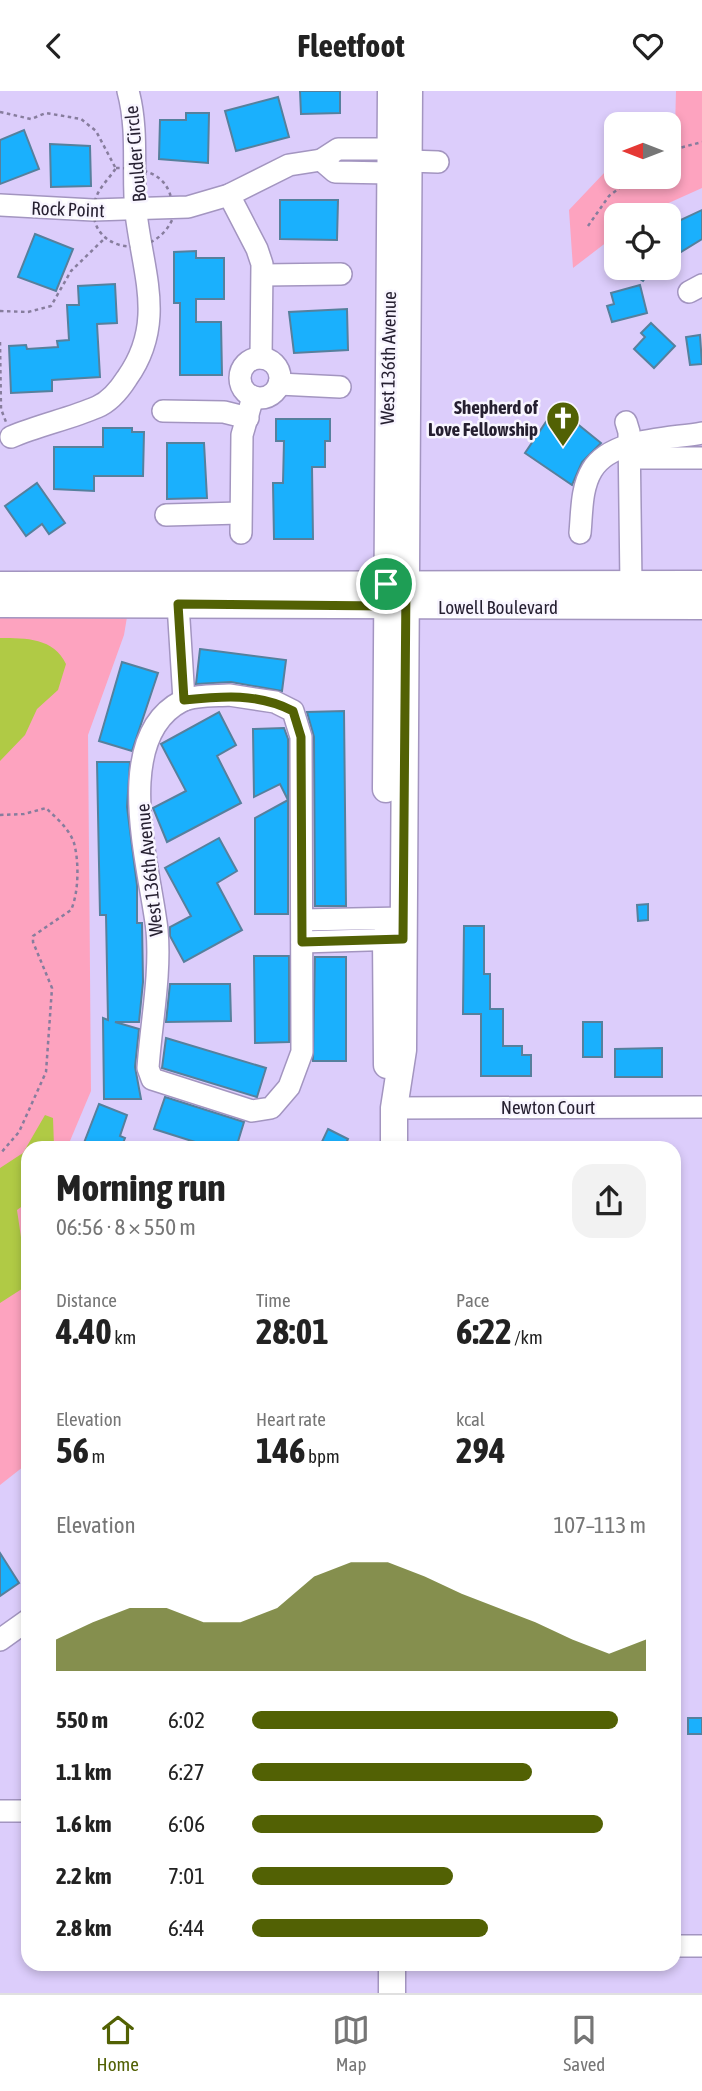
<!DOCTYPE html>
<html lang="en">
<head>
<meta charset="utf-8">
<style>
  body { margin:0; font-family:"Asap Condensed",sans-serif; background:#f2f2f2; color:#222; height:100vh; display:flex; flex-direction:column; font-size:26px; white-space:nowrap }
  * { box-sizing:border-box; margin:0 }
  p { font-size:23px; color:#767676 }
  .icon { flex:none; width:38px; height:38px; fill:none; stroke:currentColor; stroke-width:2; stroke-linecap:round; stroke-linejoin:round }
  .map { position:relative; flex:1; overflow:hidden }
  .details { position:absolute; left:21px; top:1050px; width:660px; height:830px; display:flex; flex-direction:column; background:#fff; border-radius:21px; box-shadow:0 4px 10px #0003 }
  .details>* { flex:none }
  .needle { width:46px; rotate:270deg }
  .buttons { position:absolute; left:604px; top:21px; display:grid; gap:14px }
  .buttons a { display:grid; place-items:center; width:77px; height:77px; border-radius:14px; background:#fff; box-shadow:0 4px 10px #0003; font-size:35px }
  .pin { position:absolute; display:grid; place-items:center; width:60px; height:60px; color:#fff; margin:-30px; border:4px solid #fff; border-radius:50%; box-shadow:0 2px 7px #0007 }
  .round { display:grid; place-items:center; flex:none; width:74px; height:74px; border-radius:21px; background:#f2f2f2 }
  .head { display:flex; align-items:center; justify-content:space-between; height:119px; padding:0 35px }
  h1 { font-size:38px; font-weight:700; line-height:52px }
  .metrics { display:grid; grid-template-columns:repeat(3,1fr); gap:10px; height:119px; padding:7px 35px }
  .metrics div { display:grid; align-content:center }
  .metrics b { font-size:35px; font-weight:700 }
  .metrics small { font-size:19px; font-weight:400 }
  .metrics p { font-size:19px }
  .chart { height:196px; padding:14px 35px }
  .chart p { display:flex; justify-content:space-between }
  .chart svg { width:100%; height:126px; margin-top:7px; fill:#526104; opacity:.7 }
  ul { padding:0 35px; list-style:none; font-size:23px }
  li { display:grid; grid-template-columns:112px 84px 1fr; align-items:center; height:52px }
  li i { height:18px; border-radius:9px; background:#526104 }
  header { display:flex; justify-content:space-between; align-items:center; height:91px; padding:0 35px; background:#fff; font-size:32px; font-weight:700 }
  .tab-bar { display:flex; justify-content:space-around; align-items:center; height:98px; border-top:2px solid #e0e0e0; background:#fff; font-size:19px; color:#767676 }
  .tab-bar a { display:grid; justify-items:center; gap:4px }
  .tab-bar .selected { color:#526104 }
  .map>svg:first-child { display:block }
  .green { fill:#fda3bf }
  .water { fill:#b0ca45 }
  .building { fill:#1ab0fd; stroke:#56809d; stroke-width:2 }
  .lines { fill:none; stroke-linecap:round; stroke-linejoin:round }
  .minor-casing { stroke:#a395c0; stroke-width:24 }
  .major-casing { stroke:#a395c0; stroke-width:29 }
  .path { stroke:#877d9d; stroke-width:2.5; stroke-dasharray:3.5 3.5; stroke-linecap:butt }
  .minor { stroke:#fff; stroke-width:21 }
  .major { stroke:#fff; stroke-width:26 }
  .route-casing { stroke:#fff; stroke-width:14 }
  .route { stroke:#526104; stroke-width:9 }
  .labels { text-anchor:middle; stroke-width:5; stroke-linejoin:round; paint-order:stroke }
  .street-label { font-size:19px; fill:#251f30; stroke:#f8f5ff }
  .poi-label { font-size:19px; font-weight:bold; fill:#251f30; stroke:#f8f5ff; text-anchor:end }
</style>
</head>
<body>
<header><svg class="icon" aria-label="back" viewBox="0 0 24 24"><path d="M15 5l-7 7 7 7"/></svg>Fleetfoot<svg class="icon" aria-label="heart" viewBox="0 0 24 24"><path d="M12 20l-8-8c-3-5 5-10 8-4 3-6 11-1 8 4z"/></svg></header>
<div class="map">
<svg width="702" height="1902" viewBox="0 0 702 1902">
  <rect width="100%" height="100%" fill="#dccdfb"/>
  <!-- green -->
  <g class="green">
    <path d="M676,0H702V97L642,124H616V144L573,177L569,119L605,81L616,74V86H668L669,43L675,38Z"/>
    <path d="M128,520L124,544L88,644L91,1000L67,1057H28V1372L0,1394V521Z"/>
  </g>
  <!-- water -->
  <g class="water">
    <path d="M0,547C26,547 54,547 66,573L58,599L37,618L25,644L0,670Z"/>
    <path d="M45,1024L53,1027L54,1055L28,1057V1111L17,1119L28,1194L0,1212V1077L23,1062Z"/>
  </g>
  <!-- building -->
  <g class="building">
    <path d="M300,0H340V22L301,23Z"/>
    <path d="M278,6L289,46L236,60L225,20Z"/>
    <path d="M186,22H209L208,72L159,68L160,29H186Z"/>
    <path d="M24,39L39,78L0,93V49Z"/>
    <path d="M50,53L90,55L91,95L51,96Z"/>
    <path d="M280,109H338L337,149L280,148Z"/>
    <path d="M702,119V148L668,169V135Z"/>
    <path d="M35,143L73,158L56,200L18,186Z"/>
    <path d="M196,160V167H224V208H196V231H221L222,284H180V212H174V161Z"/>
    <path d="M623,177H652L643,190Z"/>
    <path d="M115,193L117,232L97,233L100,286L52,289V300L11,302L9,255L26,254L27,258L58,256L57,250L69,249L67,214H79L78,195Z"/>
    <path d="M640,194L647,222L612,231L607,215L614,213L611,202Z"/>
    <path d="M347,218L348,259L294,262L289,221Z"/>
    <path d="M651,232L675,255L654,277L634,258L645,246L641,242Z"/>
    <path d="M700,244L702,273L690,274L686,246Z"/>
    <path d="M554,319L565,323L601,352L582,371L572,394L525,362Z"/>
    <path d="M276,328H330V350H325V376H312L313,448H274L273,392H283L284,350H276Z"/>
    <path d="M103,337H132V341H144L143,385H94V400L54,398V356H103Z"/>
    <path d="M167,352H204L207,407L167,408Z"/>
    <path d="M37,392L65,432L49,443L42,433L26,445L5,415Z"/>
    <path d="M200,558L286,569L282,600L231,591L196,593Z"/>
    <path d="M122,571L158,582L132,660L99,650Z"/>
    <path d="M344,620L346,815H315L314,646L307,621Z"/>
    <path d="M219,621L236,654L217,665L241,712L167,751L153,717L186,700L161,653Z"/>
    <path d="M284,637L288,648V709L280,693L254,706L253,638Z"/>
    <path d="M97,671H130L127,716L137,794V832H142L143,891L139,931H115L139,938L135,976L141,1008H104L103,927L108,929L106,824H100Z"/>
    <path d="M288,709V823H255V727Z"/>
    <path d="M219,747L237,780L217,792L242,839L184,871L170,845V836L191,825L165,777Z"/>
    <path d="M648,813V829L638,830L637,814Z"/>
    <path d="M464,835H484V883H490V918H503V955H522V964H531V985H481V923H463Z"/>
    <path d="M254,865H289V951L255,952Z"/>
    <path d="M315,866H346V970H313Z"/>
    <path d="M170,893H230L231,930L166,931Z"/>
    <rect x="583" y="931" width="19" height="35"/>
    <path d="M166,947L266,977L257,1006L162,977Z"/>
    <path d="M662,957V986H615V958Z"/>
    <path d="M165,1006L244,1031L236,1057H214L154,1038Z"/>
    <path d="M99,1013L127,1024L120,1045L125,1047L121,1057H82Z"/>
    <path d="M328,1038L348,1048L344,1057H319Z"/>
    <path d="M0,1462L19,1492L0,1505Z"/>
    <rect x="688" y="1627" width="14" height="16"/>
  </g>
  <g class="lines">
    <!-- minor casing -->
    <g class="minor-casing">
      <g id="minor">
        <path d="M321,69L335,81L390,82L404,74"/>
        <path d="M409,70L438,71"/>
        <path d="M229,104L257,158L262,173L261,267"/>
        <path d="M0,114L93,119L188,116L229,104L289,74L321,69L338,58H390L401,65"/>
        <path d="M263,184L341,183"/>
        <path d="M689,201L702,194"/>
        <circle cx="260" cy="287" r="20"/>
        <path d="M279,293L340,296"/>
        <path d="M163,320L224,321L248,327"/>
        <path d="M626,331L629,341L631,493"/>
        <path d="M11,346C39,334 69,328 97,316C109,311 120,298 127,287C166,232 143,183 136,122C132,81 139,41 128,0"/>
        <path d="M629,367H702"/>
        <path d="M166,424L240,422"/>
        <path d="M241,442L242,344L253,306"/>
        <path d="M580,442C582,421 581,397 592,379C611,347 670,348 702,342"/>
        <path d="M178,513L184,609"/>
        <path d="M229,604L275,611L293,620L301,646L302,961L289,996L271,1017L252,1020L152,988L148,977C151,933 161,883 157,839C150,777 110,647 182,610C194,604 216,605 229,604Z"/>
        <path d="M302,829L403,827"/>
        <path d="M302,851L401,848"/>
        <path d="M394,1017L702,1016"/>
        <path d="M0,1549L28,1529"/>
        <path d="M0,1720H28"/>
        <path d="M674,1855H702"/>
      </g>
    </g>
    <!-- major casing -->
    <g class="major-casing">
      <g id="major">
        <path d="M0,494L702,493"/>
        <path d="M0,513L702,515"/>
        <path d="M386,698L391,0"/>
        <path d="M386,845L387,974"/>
        <path d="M394,1057V1017L403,959L409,0"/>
        <path d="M392,1872V1902"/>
      </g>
    </g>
    <!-- path -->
    <g class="path">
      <path d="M0,21L31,28L46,22L81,28L96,40L115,76"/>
      <path d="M668,60L702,51"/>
      <path d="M116,77C152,77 174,86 173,127C153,174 83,159 95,110C98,97 109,88 116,77Z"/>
      <path d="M588,135L609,105L634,86"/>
      <path d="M0,220L28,221L51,215L71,180L105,147"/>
      <path d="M0,251L1,318L6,331"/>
      <path d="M0,724L24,723L46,717C56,727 69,737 74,752C79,770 79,801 71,819L33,845V851L52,897L46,981L19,1041L0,1063"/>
    </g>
    <!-- minor -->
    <use href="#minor" class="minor"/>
    <!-- major -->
    <use href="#major" class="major"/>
  </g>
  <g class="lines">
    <!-- route casing -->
    <g class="route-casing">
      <path id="route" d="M386,493H406L403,848L302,851L301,646L293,620C258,602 223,605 184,609L178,513L386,515Z"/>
    </g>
    <!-- route -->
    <use href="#route" class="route"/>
  </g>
  <!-- icons -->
  <defs>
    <g id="church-pin" transform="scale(1.75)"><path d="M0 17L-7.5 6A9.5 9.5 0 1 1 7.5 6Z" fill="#526104" stroke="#f8f5ff"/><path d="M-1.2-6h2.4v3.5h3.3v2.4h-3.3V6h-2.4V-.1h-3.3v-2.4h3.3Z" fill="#fff"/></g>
  </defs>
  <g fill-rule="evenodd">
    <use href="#church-pin" x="563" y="327"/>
  </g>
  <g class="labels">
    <!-- street labels -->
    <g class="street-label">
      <text transform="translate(135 63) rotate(-95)" y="7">Boulder Circle</text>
      <text transform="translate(68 118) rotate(2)" y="7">Rock Point</text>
      <text transform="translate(388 267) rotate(-89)" y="7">West 136th Avenue</text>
      <text x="498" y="523">Lowell Boulevard</text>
      <text transform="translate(149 779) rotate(-96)" y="7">West 136th Avenue</text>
      <text x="548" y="1023">Newton Court</text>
    </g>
    <!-- poi labels -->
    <g class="poi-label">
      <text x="538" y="323">Shepherd of<tspan x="538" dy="22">Love Fellowship</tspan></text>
    </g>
  </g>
</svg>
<div class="buttons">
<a><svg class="needle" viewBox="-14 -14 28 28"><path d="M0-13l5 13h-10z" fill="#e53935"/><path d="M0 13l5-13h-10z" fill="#767676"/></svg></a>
<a><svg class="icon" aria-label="locate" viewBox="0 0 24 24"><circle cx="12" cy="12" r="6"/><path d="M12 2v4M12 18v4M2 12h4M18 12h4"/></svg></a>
</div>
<div class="pin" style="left:386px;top:493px;background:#1e9e55"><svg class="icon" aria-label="arrive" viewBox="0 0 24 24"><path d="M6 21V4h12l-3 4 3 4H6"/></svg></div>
<section class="details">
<div class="head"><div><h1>Morning run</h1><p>06:56 · 8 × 550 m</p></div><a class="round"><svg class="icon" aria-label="share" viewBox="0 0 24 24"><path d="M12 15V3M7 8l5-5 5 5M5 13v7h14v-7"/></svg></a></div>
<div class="metrics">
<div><p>Distance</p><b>4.40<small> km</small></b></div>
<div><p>Time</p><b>28:01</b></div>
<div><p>Pace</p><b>6:22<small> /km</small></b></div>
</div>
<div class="metrics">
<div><p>Elevation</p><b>56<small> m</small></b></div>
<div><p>Heart rate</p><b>146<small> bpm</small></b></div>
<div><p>kcal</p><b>294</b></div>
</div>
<div class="chart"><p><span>Elevation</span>107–113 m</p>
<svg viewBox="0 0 160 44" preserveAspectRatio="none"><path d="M0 44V33L10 27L20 22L30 22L40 27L50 27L60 22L70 11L80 6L90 6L100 11L110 17L120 22L130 27L140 33L150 38L160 33V44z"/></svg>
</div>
<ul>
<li><b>550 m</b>6:02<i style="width:93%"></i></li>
<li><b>1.1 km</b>6:27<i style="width:71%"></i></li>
<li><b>1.6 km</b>6:06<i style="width:89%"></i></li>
<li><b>2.2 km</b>7:01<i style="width:51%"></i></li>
<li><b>2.8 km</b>6:44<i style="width:60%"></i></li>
</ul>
</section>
</div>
<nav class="tab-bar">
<a class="selected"><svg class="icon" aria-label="home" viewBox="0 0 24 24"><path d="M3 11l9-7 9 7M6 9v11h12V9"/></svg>Home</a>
<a><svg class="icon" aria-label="map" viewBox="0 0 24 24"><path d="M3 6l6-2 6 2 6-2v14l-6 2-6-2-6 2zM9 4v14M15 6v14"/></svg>Map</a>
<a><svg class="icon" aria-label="saved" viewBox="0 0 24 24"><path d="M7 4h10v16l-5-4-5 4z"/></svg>Saved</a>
</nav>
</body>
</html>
